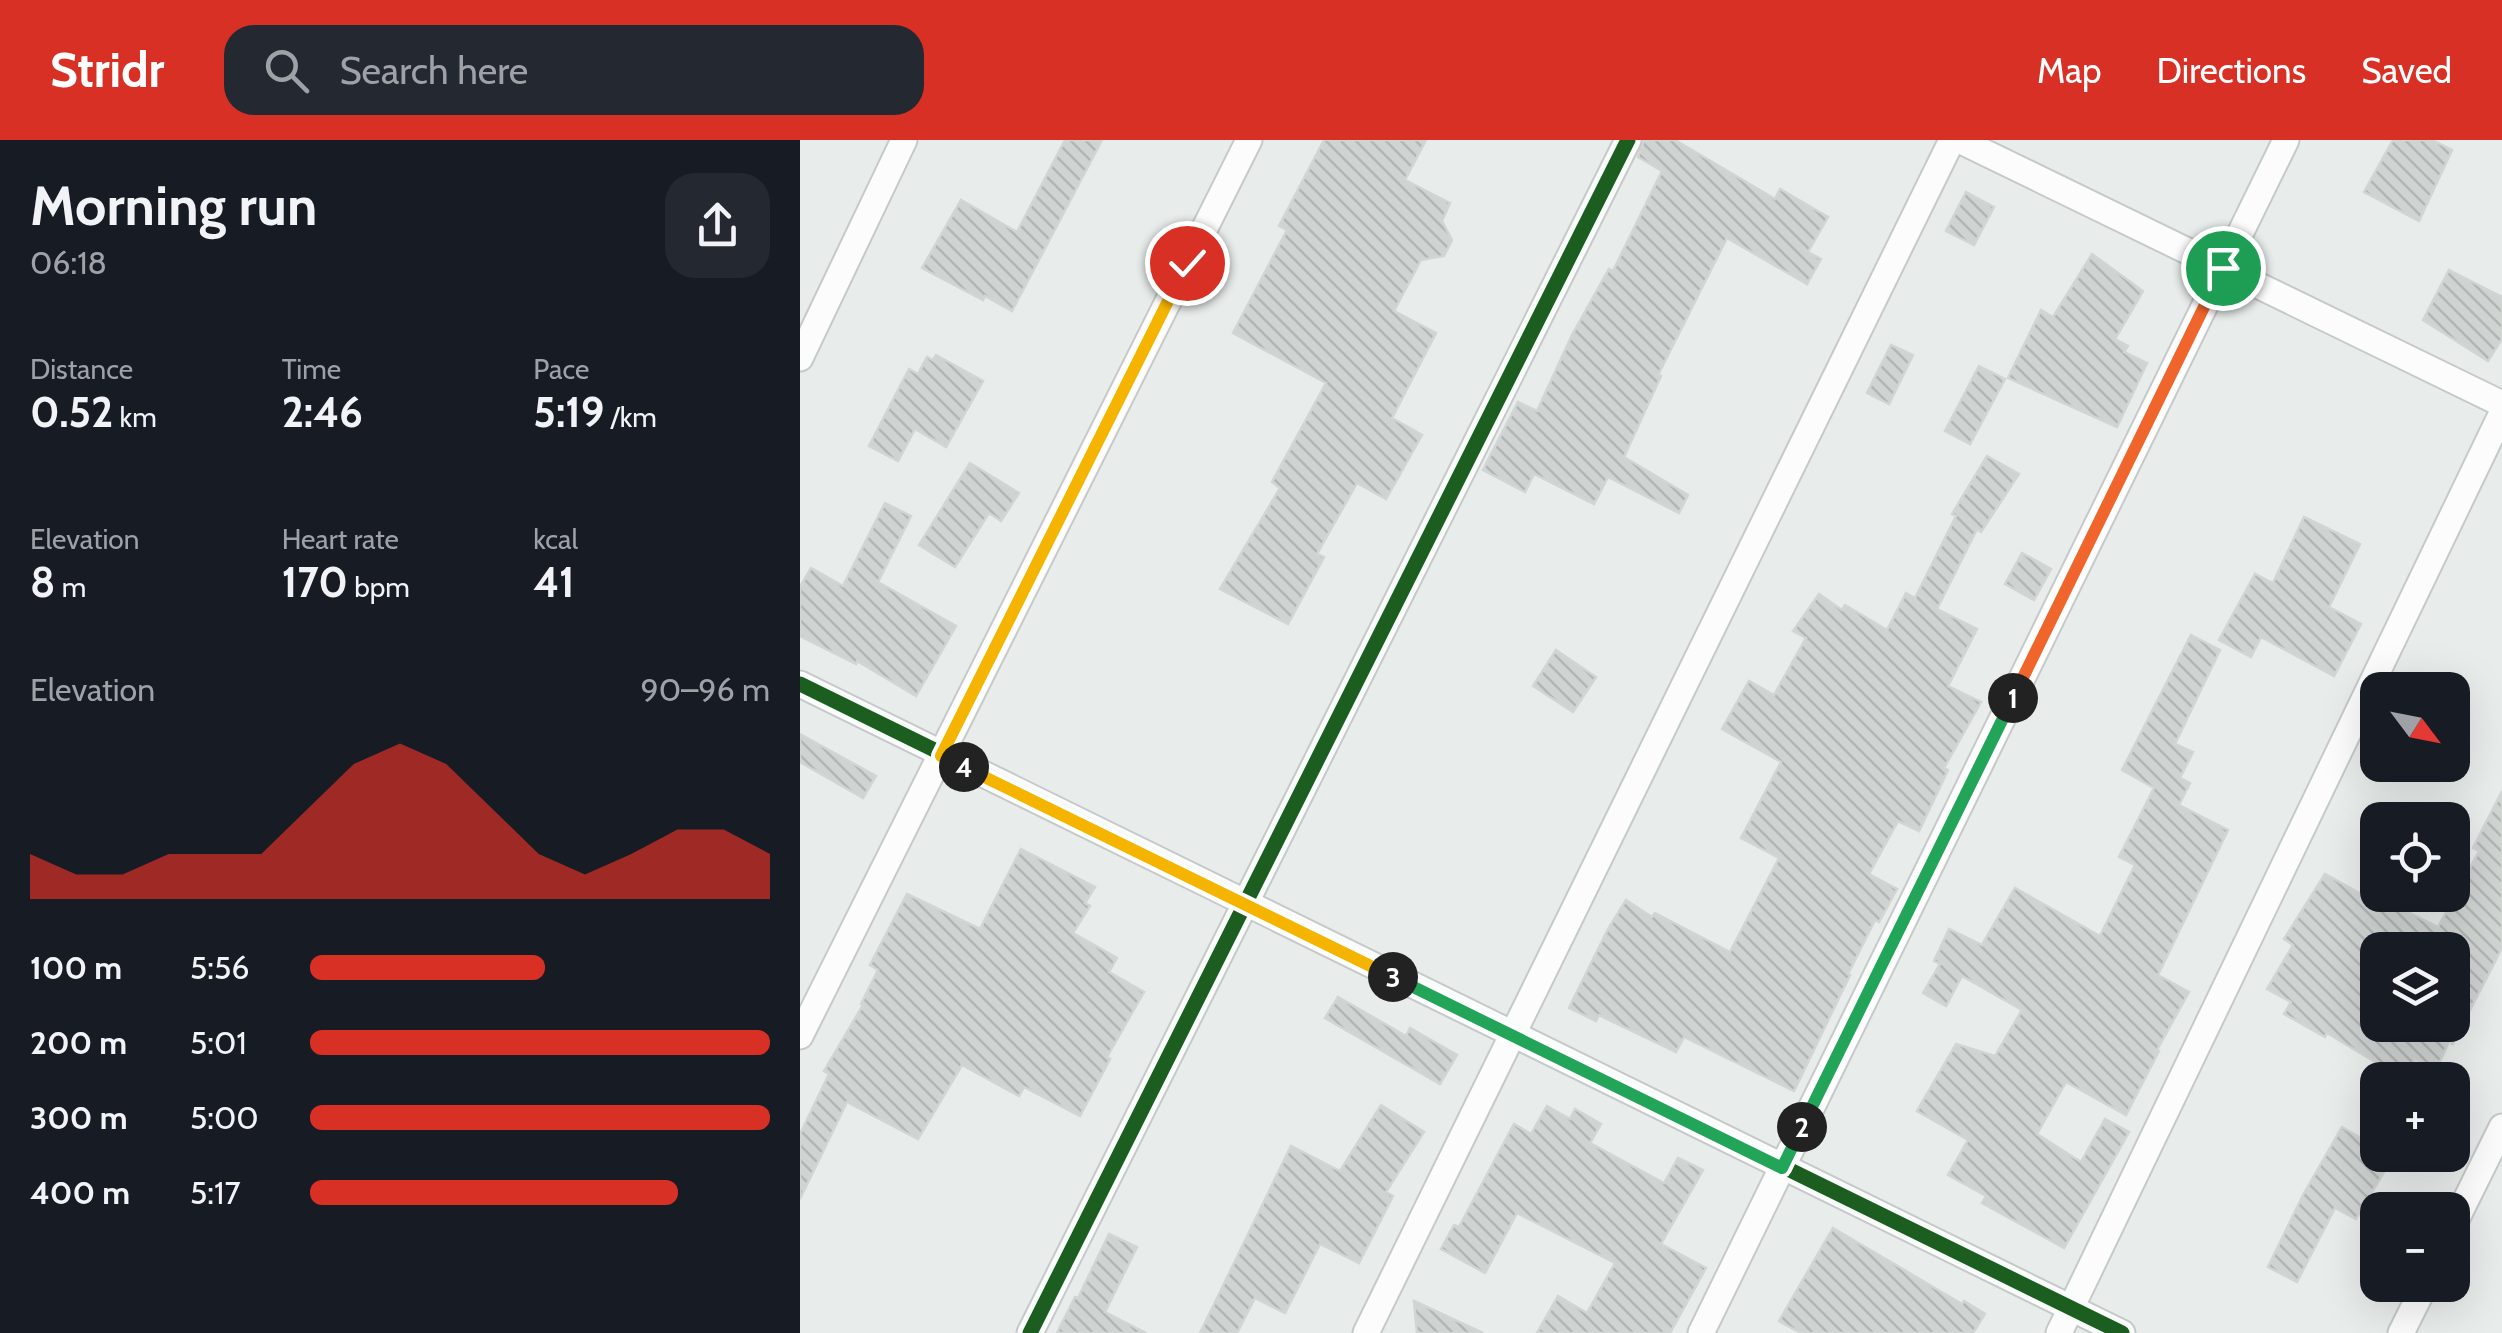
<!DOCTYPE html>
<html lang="en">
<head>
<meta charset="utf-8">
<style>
  body { margin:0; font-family:Cabin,sans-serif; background:#242831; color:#f1f3f6; height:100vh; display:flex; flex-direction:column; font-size:38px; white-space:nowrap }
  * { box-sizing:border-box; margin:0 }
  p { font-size:32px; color:#9ea1a6 }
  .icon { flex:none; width:55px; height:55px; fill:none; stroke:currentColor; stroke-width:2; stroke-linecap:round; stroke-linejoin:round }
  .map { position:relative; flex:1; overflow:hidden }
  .sheet { display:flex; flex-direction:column; background:#171b24; width:800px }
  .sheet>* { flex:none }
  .needle { width:65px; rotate:122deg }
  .controls { position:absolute; left:1560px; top:532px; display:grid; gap:20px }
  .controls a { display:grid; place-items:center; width:110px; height:110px; border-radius:20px; background:#171b24; box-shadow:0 10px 40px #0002; font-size:50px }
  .pin { position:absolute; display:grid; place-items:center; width:85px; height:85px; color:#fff; margin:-42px; border:5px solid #fff; border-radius:50%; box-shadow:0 2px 10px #0007 }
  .km { position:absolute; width:50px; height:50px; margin:-25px; border-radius:50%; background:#222; color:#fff; font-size:28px; line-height:50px; text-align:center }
  .round { display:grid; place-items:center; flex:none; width:105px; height:105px; border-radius:30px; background:#242831 }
  .overview { display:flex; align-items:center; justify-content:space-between; height:170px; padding:0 30px }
  h1 { font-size:55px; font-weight:700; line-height:75px }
  .metrics { display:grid; grid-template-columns:repeat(3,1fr); gap:15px; height:170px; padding:10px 30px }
  .metrics div { display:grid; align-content:center }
  .metrics b { font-size:42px; font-weight:700 }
  .metrics small { font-size:28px; font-weight:400 }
  .metrics p { font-size:28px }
  .chart { height:280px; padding:20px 30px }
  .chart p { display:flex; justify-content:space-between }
  .chart svg { width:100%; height:180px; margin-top:10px; fill:#d93025; opacity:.7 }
  ul { padding:0 30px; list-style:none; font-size:32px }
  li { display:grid; grid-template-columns:160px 120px 1fr; align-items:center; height:75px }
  li i { height:25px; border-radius:12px; background:#d93025 }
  header { display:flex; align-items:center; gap:60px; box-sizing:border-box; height:140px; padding:0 50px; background:#d93025; color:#fff }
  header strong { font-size:48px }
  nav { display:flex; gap:55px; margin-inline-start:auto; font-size:35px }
  .search { width:700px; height:90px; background:#242831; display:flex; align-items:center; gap:25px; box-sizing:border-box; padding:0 35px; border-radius:30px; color:#9ea1a6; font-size:38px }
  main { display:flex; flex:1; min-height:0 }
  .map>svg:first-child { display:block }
  .building { fill:url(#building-back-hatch); stroke:#d1d6d4; stroke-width:2.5; fill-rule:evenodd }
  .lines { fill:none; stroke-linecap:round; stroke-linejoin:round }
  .minor-casing { stroke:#c5cac8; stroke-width:29 }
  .minor { stroke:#fcfcfc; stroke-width:25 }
  .cycleway-casing { stroke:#f7fbf9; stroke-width:21 }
  .cycleway { stroke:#1b5e20; stroke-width:15 }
  .split-1-casing { stroke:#fff; stroke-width:20 }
  .split-2-casing { stroke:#fff; stroke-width:20 }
  .split-3-casing { stroke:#fff; stroke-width:20 }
  .split-4-casing { stroke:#fff; stroke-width:20 }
  .split-5-casing { stroke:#fff; stroke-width:20 }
  .split-1 { stroke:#f0652b; stroke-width:12 }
  .split-2 { stroke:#22a559; stroke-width:12 }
  .split-3 { stroke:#22a559; stroke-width:12 }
  .split-4 { stroke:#f5b400; stroke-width:12 }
  .split-5 { stroke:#f5b400; stroke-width:12 }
</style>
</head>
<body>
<header>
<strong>Stridr</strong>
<div class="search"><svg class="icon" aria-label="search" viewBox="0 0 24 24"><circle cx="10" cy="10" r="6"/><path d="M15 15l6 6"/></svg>Search here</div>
<nav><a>Map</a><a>Directions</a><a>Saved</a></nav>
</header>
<main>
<section class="sheet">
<div class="overview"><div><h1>Morning run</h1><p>06:18</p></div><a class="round"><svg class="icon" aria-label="share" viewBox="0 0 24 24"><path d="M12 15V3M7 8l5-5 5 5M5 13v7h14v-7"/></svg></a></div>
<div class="metrics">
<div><p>Distance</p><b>0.52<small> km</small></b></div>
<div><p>Time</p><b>2:46</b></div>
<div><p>Pace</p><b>5:19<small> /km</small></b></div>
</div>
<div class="metrics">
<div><p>Elevation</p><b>8<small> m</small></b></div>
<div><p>Heart rate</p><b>170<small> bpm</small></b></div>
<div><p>kcal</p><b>41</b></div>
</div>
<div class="chart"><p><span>Elevation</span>90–96 m</p>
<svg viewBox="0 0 160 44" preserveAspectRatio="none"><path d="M0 44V33L10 38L20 38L30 33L40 33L50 33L60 22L70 11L80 6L90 11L100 22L110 33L120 38L130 33L140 27L150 27L160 33V44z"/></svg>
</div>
<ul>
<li><b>100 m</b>5:56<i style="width:51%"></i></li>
<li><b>200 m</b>5:01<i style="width:100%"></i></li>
<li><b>300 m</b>5:00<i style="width:100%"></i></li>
<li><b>400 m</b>5:17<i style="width:80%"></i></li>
</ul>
</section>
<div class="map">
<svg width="1702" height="1193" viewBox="0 0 1702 1193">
  <defs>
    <pattern id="building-back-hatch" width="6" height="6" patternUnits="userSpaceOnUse" patternTransform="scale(2.5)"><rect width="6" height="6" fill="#cfd4d2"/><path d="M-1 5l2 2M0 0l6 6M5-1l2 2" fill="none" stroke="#b2b7b5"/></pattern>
  </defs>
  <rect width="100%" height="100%" fill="#e8edeb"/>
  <!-- building -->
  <g class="building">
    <path d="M265,0H302L212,171L185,156L183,160L122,128L161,60L217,92Z"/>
    <path d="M524,0H626L605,40L650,63L642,81L652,100L644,116L621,120L594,171L636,193L592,278L622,295L586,359L557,343L517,414L524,417L488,484L420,449L480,348L472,342L526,243L433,193L487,90L479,86Z"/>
    <path d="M844,0H875L975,59L980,49L1028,77L1008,112L1021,119L1007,144L927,98L858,235L861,236L824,317L888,355L879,373L808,337L794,364L734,334L725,352L683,330L718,262L737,271L772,195L809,129L813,131L862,31L838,17Z"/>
    <path d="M1593,0H1632L1652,10L1619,81L1564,52Z"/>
    <path d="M1166,52L1194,67L1174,105L1146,91Z"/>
    <path d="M1292,114L1343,151L1315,199L1328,206L1324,212L1347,223L1317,287L1208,238L1241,170L1253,177Z"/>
    <path d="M1649,130L1702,157V199L1688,221L1623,180Z"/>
    <path d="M1091,205L1113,215L1089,264L1067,253Z"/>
    <path d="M136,215L183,241L146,307L115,289L98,321L69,306L109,229L118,234L127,217L133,220Z"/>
    <path d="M1179,226L1205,239L1170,304L1145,291Z"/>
    <path d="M1187,316L1219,334L1181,392L1177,389L1137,469L1177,489L1148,546L1181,562L1144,628L1148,630L1119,691L1098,681L1069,734L1097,749L1079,782L1075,780L1048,834L1050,835L994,951L884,897L876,912L799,875L796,881L769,868L808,789L826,760L852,777L855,773L930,812L979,718L941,698L981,622L922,589L949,541L974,555L1006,498L993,491L1019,454L1042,470L1045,465L1087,490L1106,453L1115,458L1156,376L1152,374Z"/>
    <path d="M170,323L219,353L201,381L189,373L155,427L119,405Z"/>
    <path d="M85,363L111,376L78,442L156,486L116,556L57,521L56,524L0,496V447L11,428L43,446Z"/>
    <path d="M1504,377L1560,404L1529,467L1561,484L1534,536L1461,497L1451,517L1419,500L1455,434L1473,443Z"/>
    <path d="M1222,413L1251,429L1234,460L1205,444Z"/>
    <path d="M1391,495L1420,510L1375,604L1393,612L1380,638L1390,643L1379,665L1428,690L1358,835L1389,852L1357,910L1359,911L1326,975L1266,942L1237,994L1281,1022L1305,979L1329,992L1264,1108L1182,1063L1186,1056L1148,1035L1168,1000L1117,971L1156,904L1195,916L1222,870L1162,836L1146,866L1123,853L1140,824L1134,821L1149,789L1182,805L1215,748L1300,796L1335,725L1319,717L1354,648L1322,630Z"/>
    <path d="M756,510L796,537L773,572L733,546Z"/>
    <path d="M0,594L76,636L63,658L0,622Z"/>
    <path d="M1702,651V808L1652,905V895L1636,930L1615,919L1605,940L1527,893L1525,897L1484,874L1491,862L1467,849L1493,805L1484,799L1525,734L1563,755L1565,751L1638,787L1679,711L1673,708ZM1578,810H1652V885H1578Z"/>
    <path d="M221,709L295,747L285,763L290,766L273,793L317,818L309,832L344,852L307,917L310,919L280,976L224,947L219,956L162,925L118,999L47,962L0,1059V994L29,934L24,931L63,865L61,864L78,830L70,825L107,754L180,789Z"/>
    <path d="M538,857L606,896L610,888L657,915L640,944L525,878Z"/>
    <path d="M581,965L624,992L586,1052L593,1056L559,1123L520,1104L485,1173L455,1158L437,1193H400L491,1006L540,1031Z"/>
    <path d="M747,966L770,979L775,969L801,984L790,1003L864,1043L878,1018L903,1030L861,1104L906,1128L870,1193H737L758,1156L787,1173L815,1123L717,1073L685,1133L641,1109L654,1085L659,1087L714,984L731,994Z"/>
    <path d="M1542,987L1578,1008V1015L1593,1017L1556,1079L1535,1068L1497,1142L1468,1127L1503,1055Z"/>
    <path d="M1033,1088L1162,1164L1164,1161L1185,1174L1173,1193H1001L979,1181Z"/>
    <path d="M309,1094L337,1107L305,1172L346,1193H257L275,1157L278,1158Z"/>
    <path d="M614,1161L683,1193H617Z"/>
  </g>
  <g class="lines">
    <!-- minor casing -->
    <g class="minor-casing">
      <g id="minor">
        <path d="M1159,0L1702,264"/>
        <path d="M0,218L104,0"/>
        <path d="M0,544L1322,1193"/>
        <path d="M0,896L449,0"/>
        <path d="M1652,1088L1702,987"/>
        <path d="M230,1193L828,0"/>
        <path d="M566,1193L1152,0"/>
        <path d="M901,1193L1486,0"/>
        <path d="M1259,1193L1702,273"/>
        <path d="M1601,1193L1625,1145"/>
      </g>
    </g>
    <!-- minor -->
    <use href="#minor" class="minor"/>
    <!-- cycleway casing -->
    <g class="cycleway-casing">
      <g id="cycleway">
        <path d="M0,544L1322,1193"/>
        <path d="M230,1193L828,0"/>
      </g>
    </g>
    <!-- cycleway -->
    <use href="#cycleway" class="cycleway"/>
  </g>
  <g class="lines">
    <!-- split-1 casing -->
    <g class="split-1-casing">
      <path id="split-1" d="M1213,558L1423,128"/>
    </g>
    <!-- split-2 casing -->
    <g class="split-2-casing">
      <path id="split-2" d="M1002,987L1213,558"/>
    </g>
    <!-- split-3 casing -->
    <g class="split-3-casing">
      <path id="split-3" d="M593,837L982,1028L1002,987"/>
    </g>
    <!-- split-4 casing -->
    <g class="split-4-casing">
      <path id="split-4" d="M164,627L593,837"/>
    </g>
    <!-- split-5 casing -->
    <g class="split-5-casing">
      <path id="split-5" d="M164,627L141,616L387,123"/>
    </g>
    <!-- split-1 -->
    <use href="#split-1" class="split-1"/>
    <!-- split-2 -->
    <use href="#split-2" class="split-2"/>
    <!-- split-3 -->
    <use href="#split-3" class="split-3"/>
    <!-- split-4 -->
    <use href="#split-4" class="split-4"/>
    <!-- split-5 -->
    <use href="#split-5" class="split-5"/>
  </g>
</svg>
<div class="controls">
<a><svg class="needle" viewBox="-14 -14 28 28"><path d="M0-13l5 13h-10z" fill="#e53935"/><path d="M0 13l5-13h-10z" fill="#9ea1a6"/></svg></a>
<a><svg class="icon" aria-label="locate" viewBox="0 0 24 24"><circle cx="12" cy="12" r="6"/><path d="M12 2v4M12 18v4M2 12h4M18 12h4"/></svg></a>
<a><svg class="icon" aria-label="layers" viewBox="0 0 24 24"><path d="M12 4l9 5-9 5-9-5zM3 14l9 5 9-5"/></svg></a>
<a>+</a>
<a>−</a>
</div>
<div class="pin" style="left:1423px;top:128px;background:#1e9e55"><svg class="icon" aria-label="arrive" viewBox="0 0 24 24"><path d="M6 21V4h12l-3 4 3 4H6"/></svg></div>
<div class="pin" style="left:387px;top:123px;background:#d93025"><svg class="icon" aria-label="check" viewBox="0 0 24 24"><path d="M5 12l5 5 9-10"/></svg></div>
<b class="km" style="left:1213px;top:558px">1</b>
<b class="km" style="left:1002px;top:987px">2</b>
<b class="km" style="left:593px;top:837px">3</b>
<b class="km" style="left:164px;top:627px">4</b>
</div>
</main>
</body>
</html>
